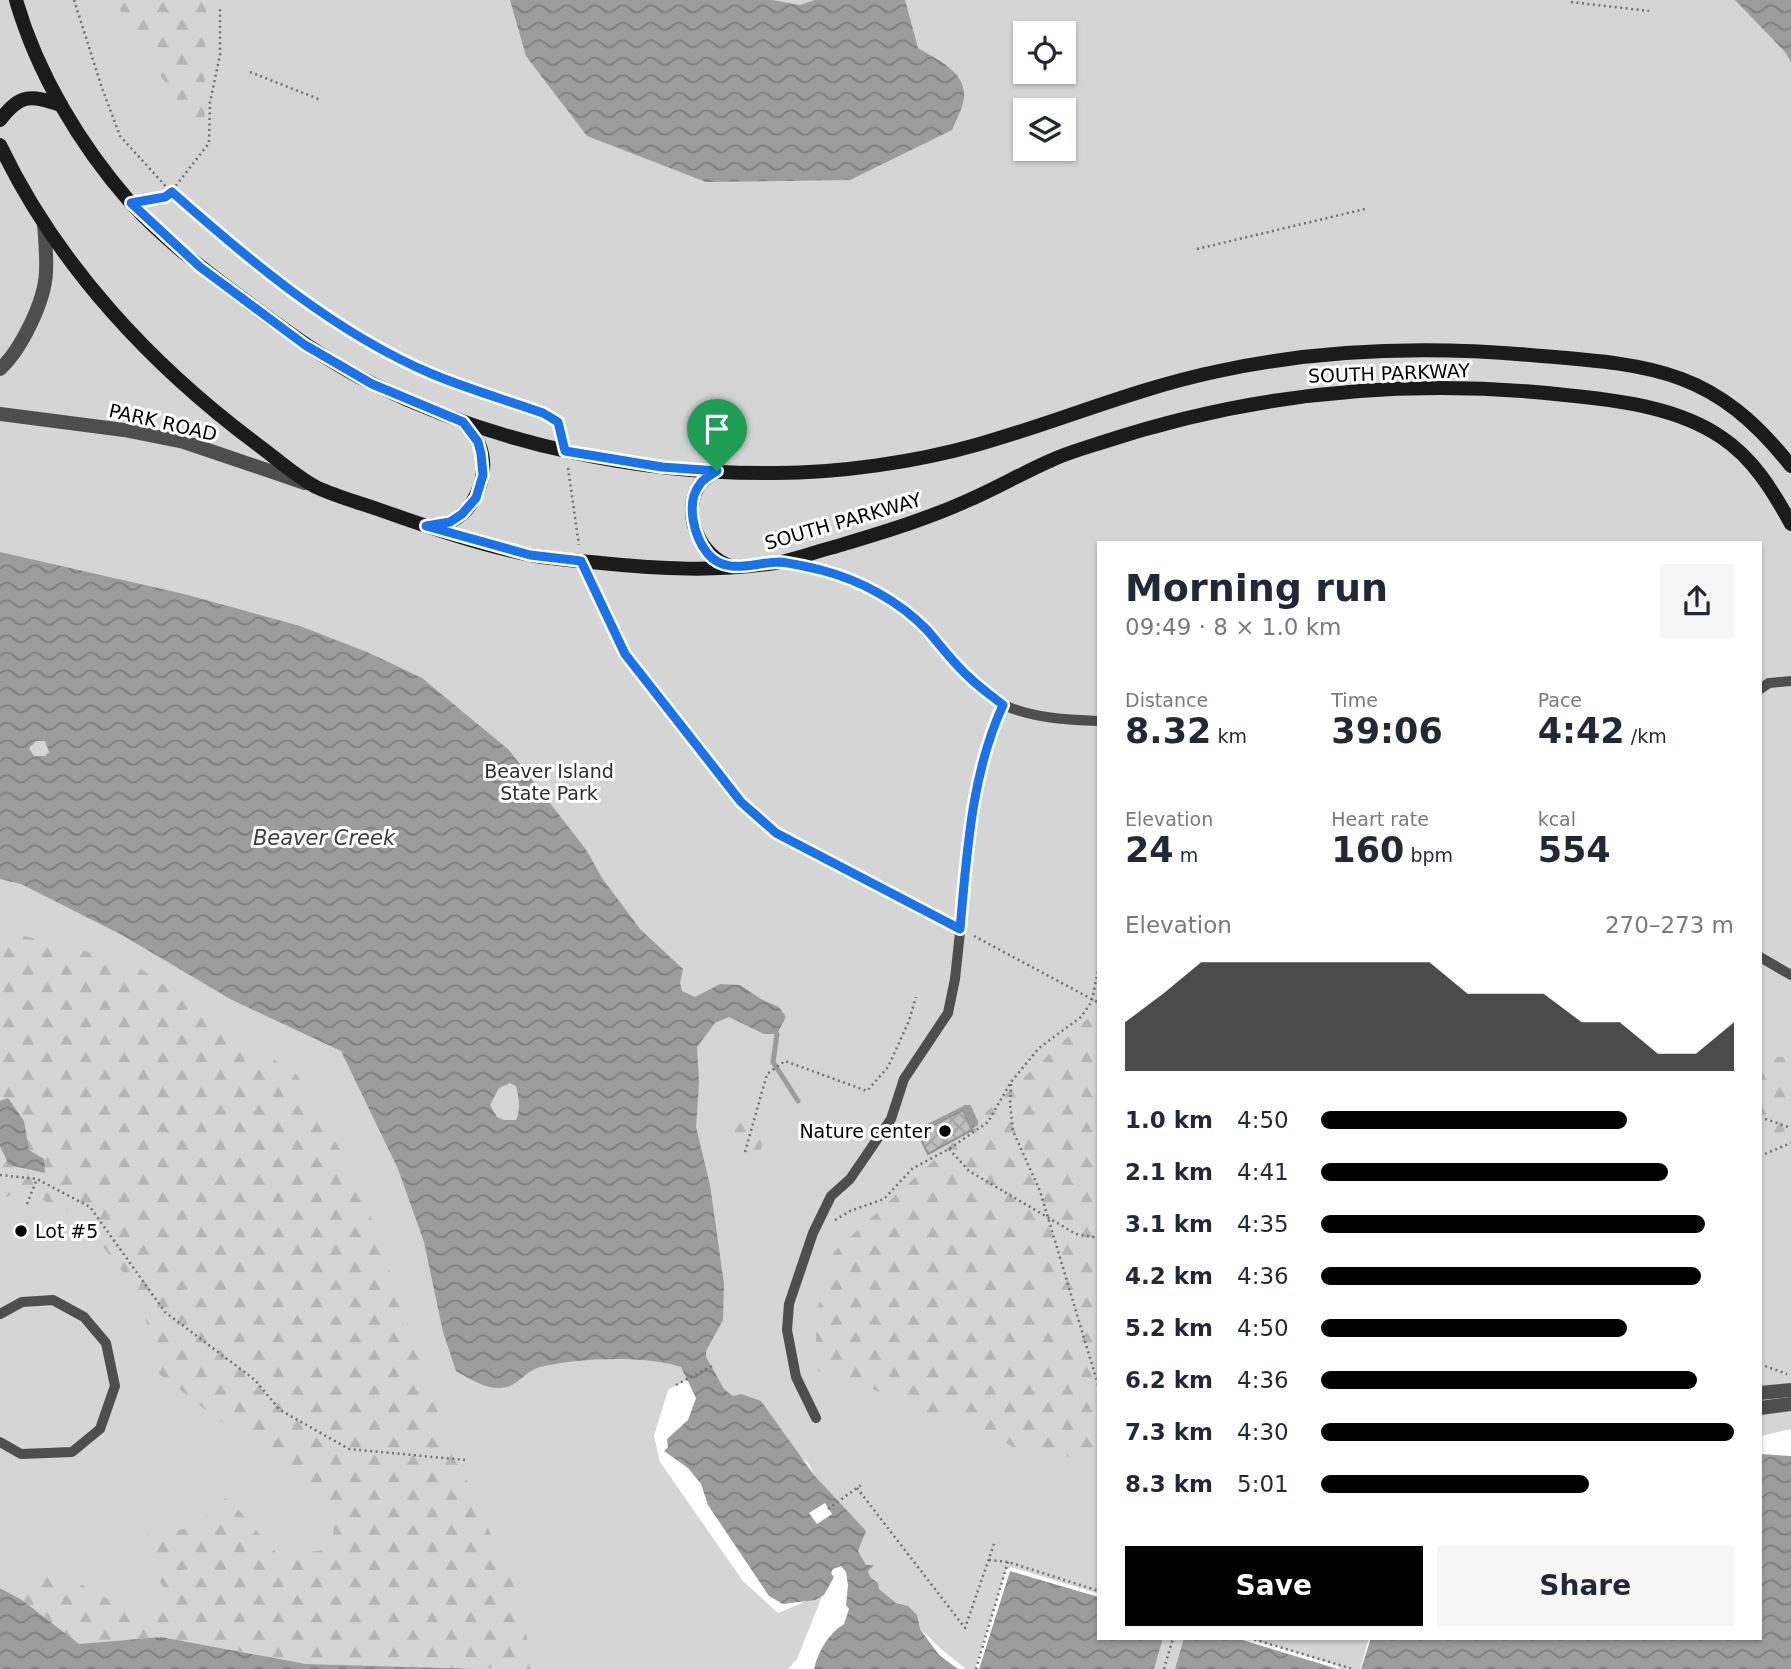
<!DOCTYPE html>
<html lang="en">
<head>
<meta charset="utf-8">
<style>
  body { margin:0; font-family:"DejaVu Sans",sans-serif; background:#f6f6f7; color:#1f2937; height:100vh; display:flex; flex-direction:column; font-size:26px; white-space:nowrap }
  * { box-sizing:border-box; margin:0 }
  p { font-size:23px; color:#747a83 }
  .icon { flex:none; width:38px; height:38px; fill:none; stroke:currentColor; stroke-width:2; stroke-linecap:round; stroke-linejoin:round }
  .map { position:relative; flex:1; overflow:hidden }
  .details { position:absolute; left:1097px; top:541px; width:665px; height:1099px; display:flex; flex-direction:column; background:#fff; border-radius:0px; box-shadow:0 2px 5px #0004 }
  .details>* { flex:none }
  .buttons { position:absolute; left:1013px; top:21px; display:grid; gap:14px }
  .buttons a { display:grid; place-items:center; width:63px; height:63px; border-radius:0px; background:#fff; box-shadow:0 2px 5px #0004; font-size:35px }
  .pin { position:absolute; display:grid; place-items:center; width:60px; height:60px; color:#fff; margin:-72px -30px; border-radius:50% 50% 50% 0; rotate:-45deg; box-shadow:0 0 7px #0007 }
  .pin .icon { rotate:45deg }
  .round { display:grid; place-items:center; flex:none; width:74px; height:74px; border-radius:0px; background:#f6f6f7 }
  .headline { display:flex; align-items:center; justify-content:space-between; height:119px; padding:0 28px }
  h1 { font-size:38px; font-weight:800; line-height:52px }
  .figures { display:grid; grid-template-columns:repeat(3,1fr); gap:10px; height:119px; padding:7px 28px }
  .figures div { display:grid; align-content:center }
  .figures b { font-size:35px; font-weight:800 }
  .figures small { font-size:19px; font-weight:400 }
  .figures p { font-size:19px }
  .chart { height:196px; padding:14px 28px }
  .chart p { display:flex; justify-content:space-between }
  .chart svg { width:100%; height:126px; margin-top:7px; fill:#000; opacity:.7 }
  .cta { display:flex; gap:14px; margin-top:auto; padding:14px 28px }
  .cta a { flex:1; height:80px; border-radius:0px; background:#000; color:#fff; font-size:28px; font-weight:800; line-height:80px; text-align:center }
  .cta a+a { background:#f6f6f7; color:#1f2937 }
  ul { padding:0 28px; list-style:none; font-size:23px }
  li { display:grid; grid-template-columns:112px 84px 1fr; align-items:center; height:52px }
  li i { height:18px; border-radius:9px; background:#000 }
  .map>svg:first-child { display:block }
  .green { fill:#d5d5d5; fill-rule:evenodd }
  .forest { fill:url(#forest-firs) }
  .water { fill:url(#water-waves); fill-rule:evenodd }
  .pier { fill:#fff }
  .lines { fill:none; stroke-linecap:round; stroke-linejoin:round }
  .stream { stroke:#9c9c9c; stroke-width:5 }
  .building { fill:url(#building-cross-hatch); stroke:#929292; stroke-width:2; filter:url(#shadow) }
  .path { stroke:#707070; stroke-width:2.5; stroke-dasharray:2 3.5; stroke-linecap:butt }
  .lane { stroke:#4e4e4e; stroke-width:10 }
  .street { stroke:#4e4e4e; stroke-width:14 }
  .secondary { stroke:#1b1b1b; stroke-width:14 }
  .route-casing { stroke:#fff; stroke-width:14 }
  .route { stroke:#1a73e8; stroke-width:9 }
  .poi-dot { fill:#000; stroke:#fff; stroke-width:2.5 }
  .labels { text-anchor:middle; stroke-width:6; stroke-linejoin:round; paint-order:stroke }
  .street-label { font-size:19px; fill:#000; stroke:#fff }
  .park-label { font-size:19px; fill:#2c2c2c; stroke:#fff }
  .poi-label { font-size:19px; fill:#000; stroke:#fff; text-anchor:end }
  .water-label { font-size:21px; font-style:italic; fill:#3d3d3d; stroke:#fff }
</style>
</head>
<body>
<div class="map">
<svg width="1791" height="1669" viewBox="0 0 1791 1669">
  <defs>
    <pattern id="forest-firs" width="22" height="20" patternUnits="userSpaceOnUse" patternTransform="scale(1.75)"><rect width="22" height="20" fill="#d5d5d5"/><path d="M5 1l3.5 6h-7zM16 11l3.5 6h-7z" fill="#b5b5b5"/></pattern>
    <pattern id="water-waves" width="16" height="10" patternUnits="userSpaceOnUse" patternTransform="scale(1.75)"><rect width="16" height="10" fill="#9c9c9c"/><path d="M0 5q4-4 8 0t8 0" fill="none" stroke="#7d7d7d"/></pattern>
    <pattern id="building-cross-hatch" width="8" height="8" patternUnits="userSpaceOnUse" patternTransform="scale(1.75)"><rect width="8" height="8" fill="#bebebe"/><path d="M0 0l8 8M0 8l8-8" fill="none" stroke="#a2a2a2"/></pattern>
    <filter id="shadow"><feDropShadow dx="6" dy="-6" stdDeviation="0" flood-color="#0004"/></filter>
  </defs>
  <rect width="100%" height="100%" fill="#fff"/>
  <!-- green -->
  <path class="green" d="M0,0H1791V1429L1761,1436L1760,542H1099V1638H1369L1360,1669H966L941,1649L858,1569L809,1464L698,1374L668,1390L654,1436L660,1462L743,1581L778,1613L823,1594L797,1659L788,1669H485L306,1664L161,1637L79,1644L22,1600L0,1588ZM1026,33H1064V72H1026ZM1026,110H1064V149H1026Z"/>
  <!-- forest -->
  <g class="forest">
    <path d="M117,0H210L206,5L204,136L126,28Z"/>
    <path d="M0,930L132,963L298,1076L360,1185L446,1434L516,1591L534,1669L306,1664L161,1637L79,1644L22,1600L38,1561L137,1615L166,1594L139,1536L196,1527L227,1497L279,1556L332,1549L335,1509L158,1373L140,1294L79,1216L22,1191L0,1199Z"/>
    <path d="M1094,1013L1099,1014V1461L1016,1449L965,1417L933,1416L870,1388L818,1371L815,1317L834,1252Z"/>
    <path d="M1761,1057H1789L1791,1060V1129L1761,1140Z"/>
    <path d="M740,1119L755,1121L765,1134L761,1149L753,1154L737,1149L733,1134Z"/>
  </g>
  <!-- water -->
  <g class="water">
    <path d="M510,0H772L800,5L815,0H905L918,48C936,59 967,72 964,98C963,108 956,120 952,130L850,180L706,182L587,136L526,56Z"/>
    <path d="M1735,0H1791V62L1785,52Z"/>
    <path d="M0,552L184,594L300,626L367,652L422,678L509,750L587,851L602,878L640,929L683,969L680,983L682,991L695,997L720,984L740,985L761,999L779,1007L786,1017L777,1034H764L729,1017L715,1023L697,1047L699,1083L696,1127L710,1185L724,1284L723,1320L706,1351V1357L724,1389L733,1396L741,1394L761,1401L814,1475L866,1531L858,1551L866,1565H874L868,1571L870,1577L878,1583L879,1589L896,1603L908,1606L917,1615L920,1629L939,1655L958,1669H814C818,1651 829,1633 844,1624L849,1609L846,1605L848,1585L846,1572L841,1566L833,1569L831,1573L834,1577L824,1595L815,1600L783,1604L769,1596L708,1505L701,1484L688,1468L664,1451L668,1447L667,1439L688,1420L696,1398L681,1367C644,1355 579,1358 540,1367C528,1370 519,1383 507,1387C490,1392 470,1379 456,1371L443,1332L424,1242L398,1169L341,1051L232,1000L122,935L21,884L0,879ZM36,741H45L49,752L45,756H34L29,748ZM510,1083L516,1086C519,1097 521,1110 516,1120H504L497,1117L490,1105L499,1088Z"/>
    <path d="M8,1098L24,1121L29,1150L44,1159L45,1173L9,1165L0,1146V1101Z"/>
    <path d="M1761,1454L1791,1456V1669H1361L1371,1638H1760Z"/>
    <path d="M1010,1571L1099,1597V1638H1163L1154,1669H979Z"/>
    <path d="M0,1588L22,1600L79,1644L161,1637L306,1664L485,1669H0Z"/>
    <path d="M1184,1638H1236L1337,1669H1175Z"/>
  </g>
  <!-- pier -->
  <g class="pier">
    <path d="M825,1503L832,1514L817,1524L809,1513Z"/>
    <path d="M1011,1567L1099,1594V1597L1010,1571L979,1669H975L1006,1570Z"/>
    <path d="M1236,1638H1248L1338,1666L1340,1669Z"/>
  </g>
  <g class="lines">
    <!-- stream -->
    <path class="stream" d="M777,1034L773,1062L798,1101"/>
  </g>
  <!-- building -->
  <path class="building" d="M963,1110L972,1130L928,1154L918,1133Z"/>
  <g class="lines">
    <!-- path -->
    <g class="path">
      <path d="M74,0L102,88L120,136L171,192L216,231L278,283L372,343L431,373L543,413L558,422L561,434"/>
      <path d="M1571,2L1649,11"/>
      <path d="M250,72L321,100"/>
      <path d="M148,200L165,197L171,192L209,143L210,102L220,55V7"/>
      <path d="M1197,249L1365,209"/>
      <path d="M568,468L579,545"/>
      <path d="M589,577L625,654L741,802L776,833L950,923"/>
      <path d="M974,936L1099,1003"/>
      <path d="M1011,1084L1010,1104L1013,1131L1040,1191L1099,1388"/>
      <path d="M1760,1117L1791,1128"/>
      <path d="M949,1149L969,1171L1076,1234L1099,1238"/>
      <path d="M745,1152L767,1074L785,1061L867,1091L888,1067L909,1021L916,997"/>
      <path d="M1760,1156L1791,1143"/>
      <path d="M0,1175L37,1179L90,1207L165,1312L255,1380L280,1410L349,1449L465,1460"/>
      <path d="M27,1204L37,1179"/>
      <path d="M835,1220L850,1211L884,1199L913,1168L949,1149L988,1122L1011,1082L1039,1048L1081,1017L1092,1001L1099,965"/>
      <path d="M1760,1364L1787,1374"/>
      <path d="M676,1385L712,1366"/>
      <path d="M857,1488L965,1628L994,1544"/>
      <path d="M828,1509L861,1485"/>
      <path d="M989,1560L1008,1562L1099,1591"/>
      <path d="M1249,1638L1353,1669"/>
      <path d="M976,1669L1008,1562"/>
      <path d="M1164,1669L1173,1638"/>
    </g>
    <!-- lane -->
    <g class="lane">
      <path d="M783,563C837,573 888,590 927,630C948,653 976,691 1004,705C1031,718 1069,720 1099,721"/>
      <path d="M1760,689L1769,683L1791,681"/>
      <path d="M1760,957L1791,975"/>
      <path d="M0,1314L22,1302L53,1300L84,1317L106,1343L115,1386L100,1429L72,1452L21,1454L0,1442"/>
      <path d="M816,1418L796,1377L787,1330L789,1304L813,1233L831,1196L850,1179L891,1119L904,1079L948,1013L955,979L975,793L993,726L1003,705"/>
    </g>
    <!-- street -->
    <g class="street">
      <path d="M0,369C21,350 45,301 46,272C47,256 45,239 44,223"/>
      <path d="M0,414L124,430L184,442L305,483"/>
      <path d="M1760,1393L1791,1390"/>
      <path d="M1760,1408L1791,1404"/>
    </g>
    <!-- secondary -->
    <g class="secondary">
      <path d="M16,0C37,73 80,145 130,202C166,242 211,275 254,307C292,335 330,363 373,384C496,444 639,475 776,473C839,473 916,462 976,445C1058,422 1136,388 1219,371C1325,348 1434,346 1542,356C1656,365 1716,371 1791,466"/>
      <path d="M0,120C21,93 30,95 61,105"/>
      <path d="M0,145C57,265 152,366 258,445C276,458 295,476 316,487C337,497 361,503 383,511C431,528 480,545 530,555C553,559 578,561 601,563C659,569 717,572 775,563C795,560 814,552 834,547C880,533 925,520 969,500C997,488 1024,472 1052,460C1067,453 1084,448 1100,443C1256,391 1413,377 1575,396C1624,401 1680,409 1721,437C1753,458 1773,491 1791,524"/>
      <path d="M717,471C711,475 704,479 700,484C680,512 700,556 730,566"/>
      <path d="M431,525C438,524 446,524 452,521C478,507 490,471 479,444C475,436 468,429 463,422"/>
    </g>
  </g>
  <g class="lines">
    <!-- route casing -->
    <g class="route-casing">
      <path id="route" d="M172,192C250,261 335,333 432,374C468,389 506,400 543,413L558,422L565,451L662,467L717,471C711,475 704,478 700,484C685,503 694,537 708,554C727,576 755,562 779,562C792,563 808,567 821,570C860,580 899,601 927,630C941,646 954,664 970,678C980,688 992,696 1003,705C971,775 967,853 960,929L776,833L741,802L625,654L581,561L530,555L426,526L450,522L462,514L476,498L483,475L481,454L478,442L463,422L372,384L305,345L200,267L131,203L165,197Z"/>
    </g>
    <!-- route -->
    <use href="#route" class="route"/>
  </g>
  <!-- markers -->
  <g class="poi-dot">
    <circle cx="945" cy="1131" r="7"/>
    <circle cx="21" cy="1231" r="7"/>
  </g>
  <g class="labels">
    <!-- street labels -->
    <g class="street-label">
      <text transform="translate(1389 373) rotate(-2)" y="7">SOUTH PARKWAY</text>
      <text transform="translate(163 422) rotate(13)" y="7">PARK ROAD</text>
      <text transform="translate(843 521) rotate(-16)" y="7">SOUTH PARKWAY</text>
    </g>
    <!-- park labels -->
    <g class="park-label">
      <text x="549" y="778">Beaver Island<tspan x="549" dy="22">State Park</tspan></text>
    </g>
    <!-- poi labels -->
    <g class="poi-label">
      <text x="931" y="1138">Nature center</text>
      <text x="35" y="1238" text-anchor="start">Lot #5</text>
    </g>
    <!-- water labels -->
    <g class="water-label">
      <text x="324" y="845">Beaver Creek</text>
    </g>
  </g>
</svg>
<div class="buttons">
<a><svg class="icon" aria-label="locate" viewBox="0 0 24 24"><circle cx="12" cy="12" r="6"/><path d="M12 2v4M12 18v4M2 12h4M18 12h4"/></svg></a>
<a><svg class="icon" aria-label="layers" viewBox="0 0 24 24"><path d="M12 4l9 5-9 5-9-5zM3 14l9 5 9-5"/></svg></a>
</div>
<div class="pin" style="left:717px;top:471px;background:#1e9e55"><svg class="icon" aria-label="arrive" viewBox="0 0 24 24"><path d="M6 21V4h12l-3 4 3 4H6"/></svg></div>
<section class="details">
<div class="headline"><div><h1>Morning run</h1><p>09:49 · 8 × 1.0 km</p></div><a class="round"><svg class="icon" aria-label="share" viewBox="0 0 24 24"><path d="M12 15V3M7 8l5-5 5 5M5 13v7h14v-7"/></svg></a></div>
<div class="figures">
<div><p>Distance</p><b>8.32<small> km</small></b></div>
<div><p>Time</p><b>39:06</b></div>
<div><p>Pace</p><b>4:42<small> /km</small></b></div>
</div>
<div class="figures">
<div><p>Elevation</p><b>24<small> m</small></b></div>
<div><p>Heart rate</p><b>160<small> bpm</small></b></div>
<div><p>kcal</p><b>554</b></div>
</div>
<div class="chart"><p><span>Elevation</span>270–273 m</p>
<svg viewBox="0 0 160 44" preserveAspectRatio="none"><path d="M0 44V27L10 17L20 6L30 6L40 6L50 6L60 6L70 6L80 6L90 17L100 17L110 17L120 27L130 27L140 38L150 38L160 27V44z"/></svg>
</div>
<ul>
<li><b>1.0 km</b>4:50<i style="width:74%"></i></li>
<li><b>2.1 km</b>4:41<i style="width:84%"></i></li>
<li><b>3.1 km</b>4:35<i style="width:93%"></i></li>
<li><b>4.2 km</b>4:36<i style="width:92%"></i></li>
<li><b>5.2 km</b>4:50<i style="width:74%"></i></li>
<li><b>6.2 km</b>4:36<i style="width:91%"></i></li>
<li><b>7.3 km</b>4:30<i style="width:100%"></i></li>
<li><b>8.3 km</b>5:01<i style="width:65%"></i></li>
</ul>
<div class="cta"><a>Save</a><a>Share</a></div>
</section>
</div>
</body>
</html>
